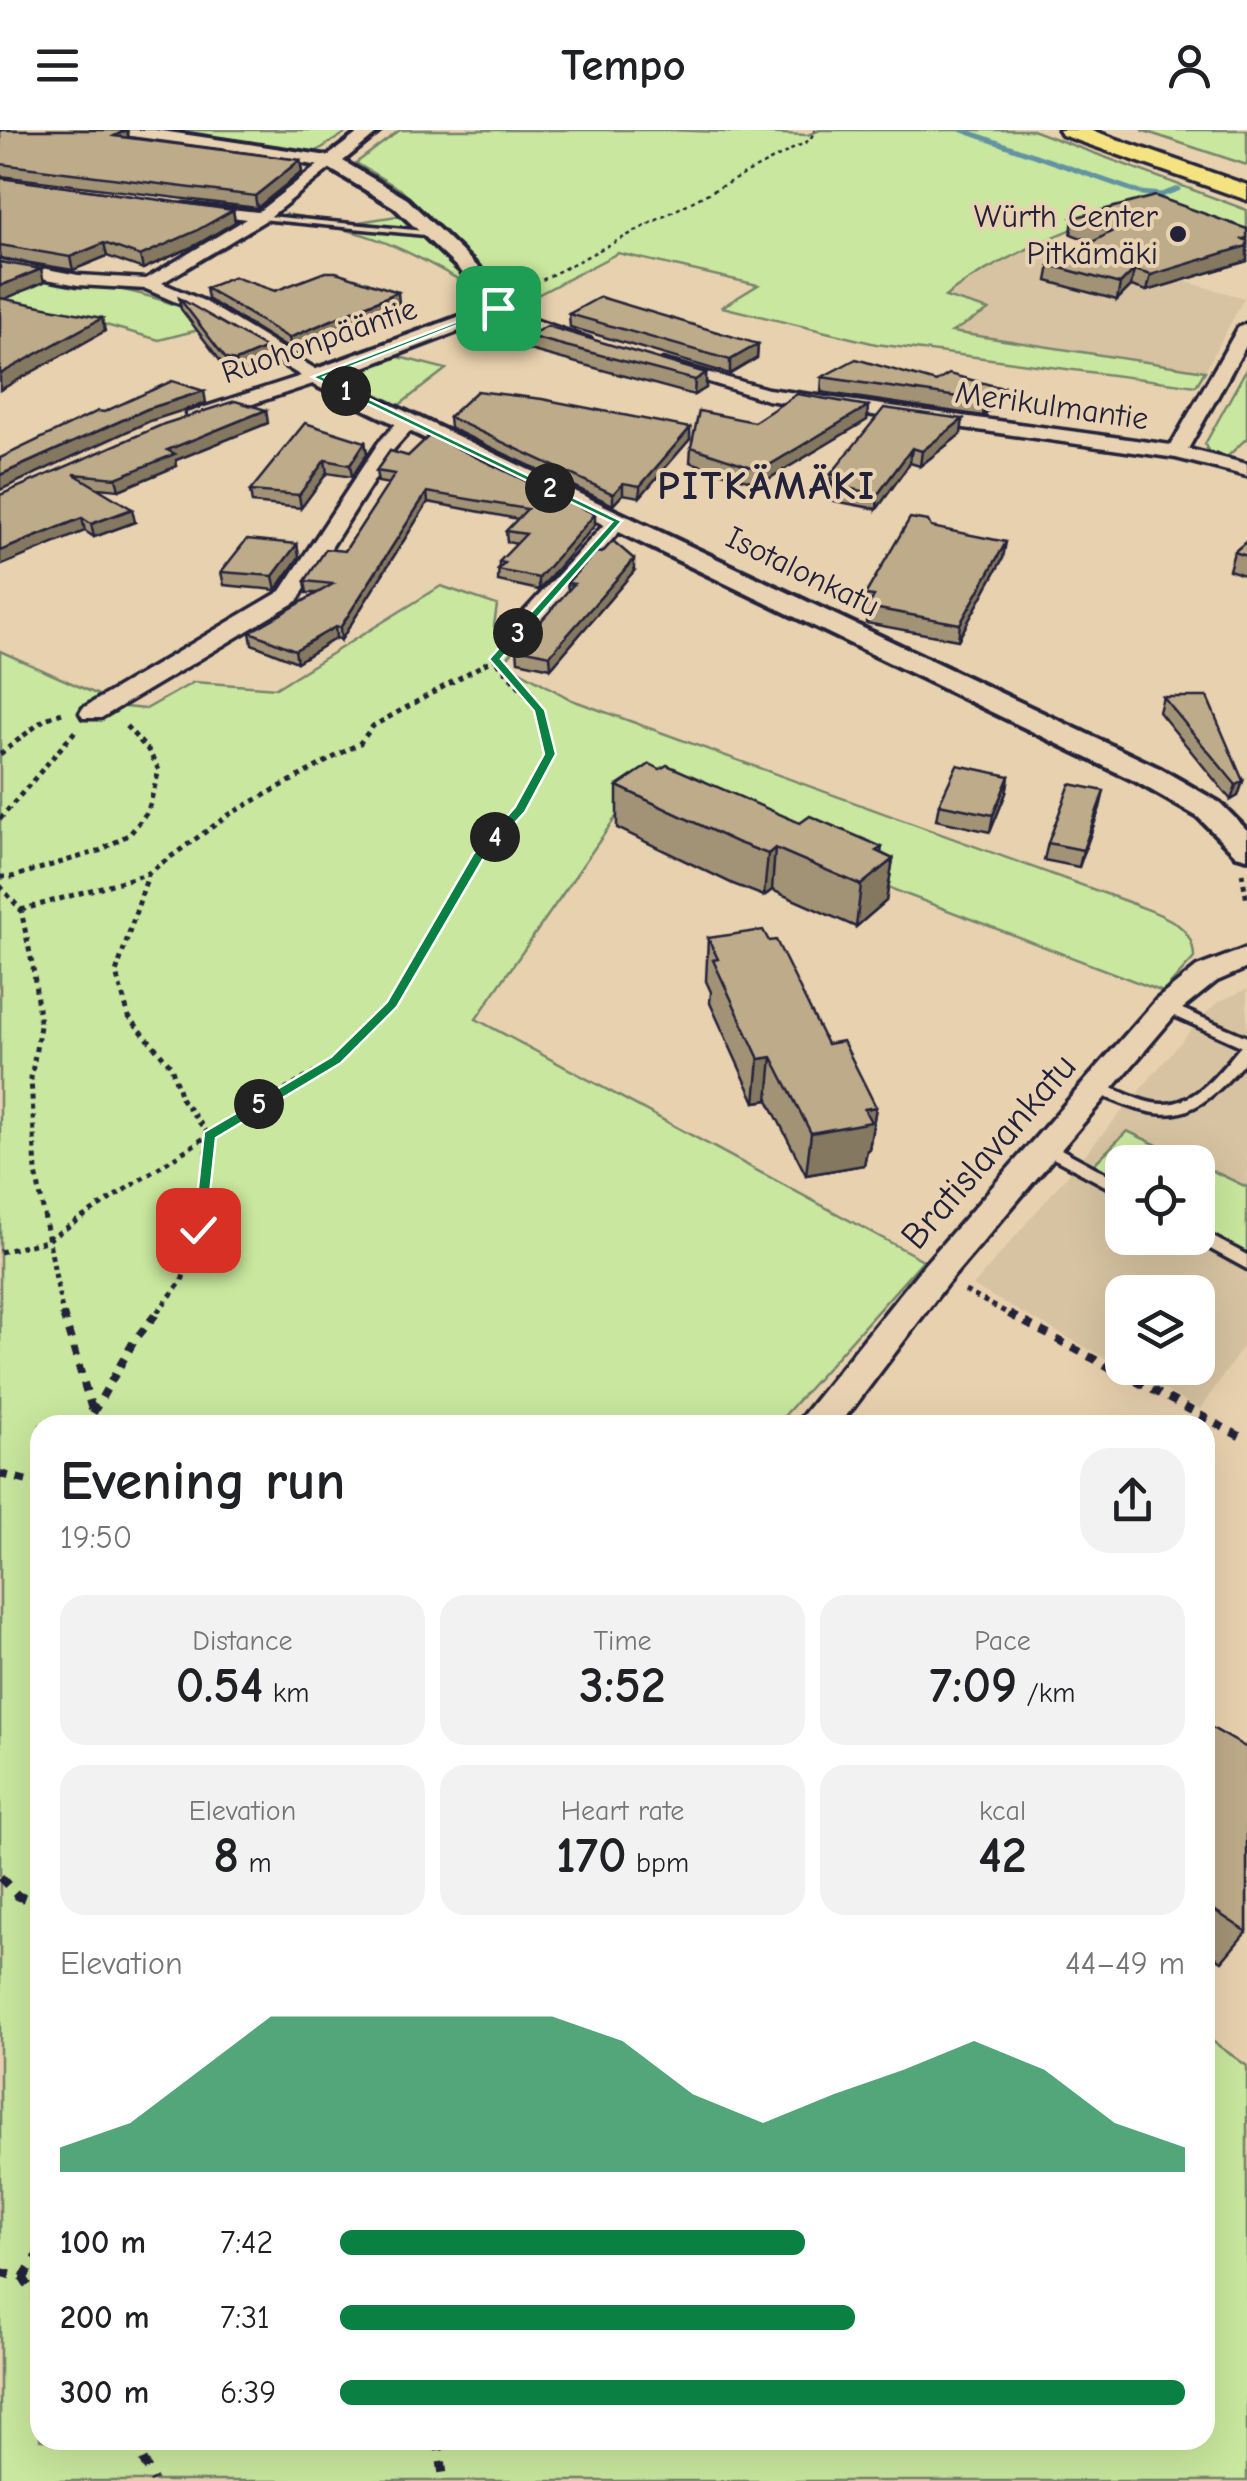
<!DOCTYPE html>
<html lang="en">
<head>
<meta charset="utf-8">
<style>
  body { margin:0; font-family:"Comic Neue",sans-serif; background:#f2f2f2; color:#202124; height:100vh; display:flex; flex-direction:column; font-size:38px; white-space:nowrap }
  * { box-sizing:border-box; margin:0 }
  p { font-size:32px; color:#757577 }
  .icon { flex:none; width:55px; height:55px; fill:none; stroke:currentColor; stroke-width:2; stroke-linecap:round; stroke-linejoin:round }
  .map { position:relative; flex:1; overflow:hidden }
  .sheet { position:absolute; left:30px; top:1285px; width:1185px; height:1035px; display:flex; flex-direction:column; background:#fff; border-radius:30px; box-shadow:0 10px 40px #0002 }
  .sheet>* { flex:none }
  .buttons { position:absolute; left:1105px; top:1015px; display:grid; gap:20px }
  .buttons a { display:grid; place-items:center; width:110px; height:110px; border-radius:20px; background:#fff; box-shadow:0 10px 40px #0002; font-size:50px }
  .pin { position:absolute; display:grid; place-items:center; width:85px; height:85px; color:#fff; margin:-42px; border-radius:20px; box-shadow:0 5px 15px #0006 }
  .km { position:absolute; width:50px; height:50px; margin:-25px; border-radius:50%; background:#222; color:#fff; font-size:28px; line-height:50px; text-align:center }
  .round { display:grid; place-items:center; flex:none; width:105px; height:105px; border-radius:30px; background:#f2f2f2 }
  .head { display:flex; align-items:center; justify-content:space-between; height:170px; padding:0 30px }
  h1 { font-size:55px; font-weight:700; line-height:75px }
  .metrics { display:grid; grid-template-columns:repeat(3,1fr); gap:15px; height:170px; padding:10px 30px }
  .metrics div { display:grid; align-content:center; border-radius:25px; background:#f2f2f2; text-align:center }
  .metrics b { font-size:50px; font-weight:700 }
  .metrics small { font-size:28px; font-weight:400 }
  .metrics p { font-size:28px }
  .chart { height:280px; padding:20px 30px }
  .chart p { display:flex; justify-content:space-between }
  .chart svg { width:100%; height:180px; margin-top:10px; fill:#0b8043; opacity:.7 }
  ul { padding:0 30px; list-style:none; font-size:32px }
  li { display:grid; grid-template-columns:160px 120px 1fr; align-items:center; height:75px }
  li i { height:25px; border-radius:12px; background:#0b8043 }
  header { display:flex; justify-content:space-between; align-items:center; height:130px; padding:0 30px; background:#fff; font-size:45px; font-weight:700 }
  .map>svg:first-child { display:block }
  .built { fill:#d7c3a1; fill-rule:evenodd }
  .green { fill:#c9e79e; stroke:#76846c; stroke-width:2.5 }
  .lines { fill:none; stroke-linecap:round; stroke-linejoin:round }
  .stream { stroke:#6293a2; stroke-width:5 }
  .service-casing { stroke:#22223b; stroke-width:7 }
  .minor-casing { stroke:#22223b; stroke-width:7 }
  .tertiary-casing { stroke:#22223b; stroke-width:8 }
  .trunk-casing { stroke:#22223b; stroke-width:7 }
  .path-far3 { stroke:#22223b; stroke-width:2.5; stroke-dasharray:4 4; stroke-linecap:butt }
  .path-far2 { stroke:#22223b; stroke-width:5; stroke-dasharray:5 5; stroke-linecap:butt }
  .path-far1 { stroke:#22223b; stroke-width:8; stroke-dasharray:9 9; stroke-linecap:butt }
  .path { stroke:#22223b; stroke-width:9; stroke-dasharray:11 11; stroke-linecap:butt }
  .service { fill:#e9d2b2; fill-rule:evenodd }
  .minor { fill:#e9d2b2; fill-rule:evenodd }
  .tertiary { fill:#e9d2b2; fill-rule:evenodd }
  .trunk { fill:#f5e382; fill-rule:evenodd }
  .wall { fill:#a39376; stroke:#22223b; stroke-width:2.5 }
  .shaded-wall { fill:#857860; stroke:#22223b; stroke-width:2.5 }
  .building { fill:#beab89; stroke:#22223b; stroke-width:2.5 }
  .route { fill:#0b8043; stroke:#fff; stroke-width:2.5 }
  .poi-dot { fill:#22223b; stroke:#e9d2b2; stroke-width:4 }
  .labels { text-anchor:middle; stroke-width:8; stroke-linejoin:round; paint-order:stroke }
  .far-poi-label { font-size:32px; fill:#22223b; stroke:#e9d2b2; text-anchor:end }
  .far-street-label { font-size:32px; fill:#22223b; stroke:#e9d2b2 }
  .street-label { font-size:38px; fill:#22223b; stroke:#e9d2b2 }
  .far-district-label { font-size:40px; font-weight:bold; letter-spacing:2.5px; fill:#22223b; stroke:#e9d2b2 }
</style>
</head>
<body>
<header><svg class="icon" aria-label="menu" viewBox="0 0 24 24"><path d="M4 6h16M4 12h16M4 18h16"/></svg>Tempo<svg class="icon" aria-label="person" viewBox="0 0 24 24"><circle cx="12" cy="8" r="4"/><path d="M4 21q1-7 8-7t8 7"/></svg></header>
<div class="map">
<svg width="1247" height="2351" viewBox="0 0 1247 2351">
  <rect width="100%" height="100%" fill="#e8d1ae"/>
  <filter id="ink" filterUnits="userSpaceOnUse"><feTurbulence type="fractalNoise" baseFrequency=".01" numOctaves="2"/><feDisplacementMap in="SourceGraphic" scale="20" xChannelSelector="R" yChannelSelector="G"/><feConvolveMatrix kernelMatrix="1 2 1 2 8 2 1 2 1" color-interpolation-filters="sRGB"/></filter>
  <g filter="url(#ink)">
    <!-- built -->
    <g class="built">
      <path d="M1042,111L1244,168L1205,241L950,202L945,168L959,155Z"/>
      <path d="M1247,859V1211L1200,1279L1123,1238H1198V1162H1122V1237L973,1156L1202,887L1218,872ZM1122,1032H1198V1108H1122Z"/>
    </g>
    <!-- green -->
    <g class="green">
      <path d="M155,0H350L312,24Z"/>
      <path d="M400,0H666L808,5L820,0H1032L1247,80V105C1225,99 1169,76 1150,77C1105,79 979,137 945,167L989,180L952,202L1205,241L1196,256L876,214L722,177L758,155L618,123L520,174L401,60L356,33Z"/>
      <path d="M1141,0H1247V35L1238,32Z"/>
      <path d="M285,84L346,94L403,85L474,158C404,119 358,91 275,93Z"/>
      <path d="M0,139C74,153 153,156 218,195L159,210L70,185L0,171Z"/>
      <path d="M395,226L446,239L398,276L351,250L361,239Z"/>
      <path d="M1247,238V308L1226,328L1208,321L1205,314Z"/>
      <path d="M441,456L497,475L494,496L505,504L523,509L504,532L572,570L1131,773C1158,784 1194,792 1194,828L1163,862L634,661L476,889L923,1130L776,1295H40V2310H1205V1906L1247,1936V2351H0V521L125,577L146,579L194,552L276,558Z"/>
      <path d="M1127,1001L1194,1032H1122V1051L1094,1034Z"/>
      <path d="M1198,1034L1247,1057V1124L1198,1096Z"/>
    </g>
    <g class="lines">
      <!-- stream -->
      <path class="stream" d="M962,0L1141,63L1161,65L1178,59"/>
      <!-- service casing -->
      <g class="service-casing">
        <g id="service">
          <path d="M258,85L435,102L439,104L435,106L261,89Z"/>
          <path d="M1166,872L1247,907V929C1192,994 1170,996 1094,962L1091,958L1094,954L1099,953C1117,959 1133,969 1152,973C1192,981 1217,944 1241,916L1161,880V874Z"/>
          <path d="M1046,1011L1122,1052V1065L1040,1021L1038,1017L1040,1013Z"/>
          <path d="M1198,1099L1247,1125V1139L1192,1109L1198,1108Z"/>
        </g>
      </g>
      <!-- minor casing -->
      <g class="minor-casing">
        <g id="minor">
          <path d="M326,29L338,32L266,90L162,153L204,171L322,243V251L201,291H187V283L301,246L192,179L146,159L78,155L0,140V130L78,145L146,149L246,89L184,80V74L258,82Z"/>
          <path d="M494,176L590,209L593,213L590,217H578L488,185L485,181Z"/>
          <path d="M1247,193V214L1188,319L1247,334V346L1176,328L767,270L654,235L663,230L768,259L1171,315L1238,198Z"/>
          <path d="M409,285L419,291L394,319L297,471L101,588H83L80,583L83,578L281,461L379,312L402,287Z"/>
          <path d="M618,385L625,387L628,391L625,395L525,508H509L506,503L509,498L611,387Z"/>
          <path d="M1247,818V838L1217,851L1176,884L947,1154L854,1277L837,1295H795L923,1136L1156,870L1197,837Z"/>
        </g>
      </g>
      <!-- tertiary casing -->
      <g class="tertiary-casing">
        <path id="tertiary" d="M114,0H155L328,26L362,0H381L343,31L407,69L508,166L501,185L335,248L1159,638L1220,673L1247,700V728L1236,725L1198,687L1137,652L308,252L305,247L308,242L485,177L488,167L394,77L327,37L122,5Z"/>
      </g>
      <!-- trunk casing -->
      <g class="trunk-casing">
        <path id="trunk" d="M1059,0H1091L1247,55V70L1062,5Z"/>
      </g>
      <!-- path-far3 -->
      <path class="path-far3" d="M521,161L810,10L815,0"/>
      <!-- path-far2 -->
      <g class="path-far2">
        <path d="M0,624L45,589L65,582"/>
        <path d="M0,689L77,599"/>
        <path d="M149,742L116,843L129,887L171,936L181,968L209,1005L198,1100L182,1151L154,1186"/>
        <path d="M1242,743L1247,771"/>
        <path d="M0,747H12L99,721L130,704L148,681L159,640L148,620L125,595"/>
        <path d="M0,756L21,780L34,843L40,896L31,948L36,1042L63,1186"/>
        <path d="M21,780L147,744L230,684L360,613L373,596L497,527"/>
        <path d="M0,1122L46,1111L209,1005L336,930L392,874L480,724L520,679L550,625L540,580L495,529"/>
        <path d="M965,1161L1013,1186"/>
      </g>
      <!-- path-far1 -->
      <g class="path-far1">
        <path d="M63,1184L93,1283L92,1295"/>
        <path d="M1009,1184L1247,1310"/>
        <path d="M93,1283L134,1211L156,1184"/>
        <path d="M0,1344L40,1354"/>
      </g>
      <!-- path -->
      <g class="path">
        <path d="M0,1747L18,1766L40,1774"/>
        <path d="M0,2142L23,2148L40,2173"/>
        <path d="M23,2148L40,2123"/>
        <path d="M133,2310L154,2351"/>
        <path d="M438,2310L444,2351"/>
      </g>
      <!-- service -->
      <use href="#service" class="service"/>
      <!-- minor -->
      <use href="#minor" class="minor"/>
      <!-- tertiary -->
      <use href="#tertiary" class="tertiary"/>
      <!-- trunk -->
      <use href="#trunk" class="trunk"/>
    </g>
    <!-- wall -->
    <g class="wall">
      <path d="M0,0H127L129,7L300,30L302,42L257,78L0,46Z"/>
      <path d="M0,48L233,80L235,92L196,115L143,139L107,126L73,140L0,128Z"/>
      <path d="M1073,88L1247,99V131L1147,161L1131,156L1117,170L1047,151L1050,135L1092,112L1071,104Z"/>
      <path d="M206,158L275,161L399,174L291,220L208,169Z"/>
      <path d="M179,168L267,230L238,243L228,241L181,179Z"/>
      <path d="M569,184L758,214L757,228L730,244L570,197Z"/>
      <path d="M528,206L706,243V258L694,265L529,220Z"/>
      <path d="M822,247L936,252L1003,258L1000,272L983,286L821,262Z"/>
      <path d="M868,276L867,290L760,354L690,332L691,317L754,292Z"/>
      <path d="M449,287L690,298V309L640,367L623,364L613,375L450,298Z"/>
      <path d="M268,293L176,330L177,336L119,360L98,358L135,392L94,407L85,401L0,365Z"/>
      <path d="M961,304L920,336L910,333L877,379L829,370L831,344Z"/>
      <path d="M365,312L367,324L352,347L327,343L301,378L252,373L250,361Z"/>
      <path d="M390,321L595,395L539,460L498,451L499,432L517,414L507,412L506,401L518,389L428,372L341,510L336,508L297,532L252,514L250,502L317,463H307L305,451L345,421L389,354L378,352L376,341Z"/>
      <path d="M931,397L1003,428L958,510L866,493L867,481H863L865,465Z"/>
      <path d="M1247,411V446L1229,440L1234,422Z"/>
      <path d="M297,414L299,427L276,460L224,455L221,442Z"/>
      <path d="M634,441L551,538L518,531L517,518L568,461L567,453Z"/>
      <path d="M1163,567L1243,651L1238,666L1231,670L1159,582Z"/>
      <path d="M1009,646L1006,663L990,702L936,690L939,674Z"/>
      <path d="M617,656L800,693L881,723L893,729L886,771L856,797L772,760L764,766L733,754L617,698Z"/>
      <path d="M1104,661L1079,737L1044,730L1048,713Z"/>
      <path d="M708,808L827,914L876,977L869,1019L867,1020L864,1035L806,1045L768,970L755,972L710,873L711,862L706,851Z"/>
      <path d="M1205,1594L1246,1618L1247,1616V1801L1222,1831L1205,1820Z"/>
    </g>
    <!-- shaded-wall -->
    <g class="shaded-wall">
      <path d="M127,0L129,11L114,6Z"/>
      <path d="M300,30L302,42L257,78L255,66Z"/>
      <path d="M233,80L235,92L196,115L143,139L140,126Z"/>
      <path d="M1247,108V131L1147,161L1151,145Z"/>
      <path d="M104,113L107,126L73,140L70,127Z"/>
      <path d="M41,139L44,152L0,171V156Z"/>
      <path d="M1134,140L1131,156L1117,170L1120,154Z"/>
      <path d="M398,162L399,174L291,220L289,208Z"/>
      <path d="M102,188L105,201L0,260V244Z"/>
      <path d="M758,214L757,228L730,244V230Z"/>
      <path d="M266,218L267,230L238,243L236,231Z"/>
      <path d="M706,243V258L694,265L695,250Z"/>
      <path d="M1003,258L1000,272L983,286L985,271Z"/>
      <path d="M204,261L206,273L150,291L0,360V345L147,279Z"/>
      <path d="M868,276L867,290L760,354L761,340Z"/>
      <path d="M266,280L268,293L176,330L177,336L119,360L116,348L167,320Z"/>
      <path d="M963,289L961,304L920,336L922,321Z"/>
      <path d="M690,298V309L640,367V356Z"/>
      <path d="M365,312L367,324L352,347L350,335Z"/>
      <path d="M912,318L910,333L877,379L878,364Z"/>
      <path d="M325,330L327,343L301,378L299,365Z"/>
      <path d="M623,353V364L613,375V364Z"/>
      <path d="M427,362L428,372L341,510L340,498Z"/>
      <path d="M132,379L135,392L94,407L91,394Z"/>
      <path d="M595,384V395L539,460V448Z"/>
      <path d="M82,388L85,401L0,436V421Z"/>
      <path d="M1006,412L1003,428L958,510L960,494Z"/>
      <path d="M297,414L299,427L276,460L273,446Z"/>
      <path d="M634,429V441L551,538L550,525Z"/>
      <path d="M335,497L336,508L297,532L295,520Z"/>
      <path d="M1009,646L1006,663L990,702L993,685Z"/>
      <path d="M1243,651L1238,666L1231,670L1236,655Z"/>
      <path d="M1104,661L1100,678L1079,737L1083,720Z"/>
      <path d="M882,717L878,741L893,729L886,771L856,797L861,755L876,721Z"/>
      <path d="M775,718L772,760L764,766L768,724Z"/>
      <path d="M772,927L768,970L755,972L759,929Z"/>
      <path d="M876,977L869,1019L867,1020L864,1035L806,1045L811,1003L864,979Z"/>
    </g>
    <!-- building -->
    <g class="building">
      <path d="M0,0H126L114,6L300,30L255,66L0,34Z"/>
      <path d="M0,48L233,80L194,102L140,126L104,113L70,127L0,115Z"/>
      <path d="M1155,66L1247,99V108L1243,109L1247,111V116L1151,145L1134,140L1120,154L1050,135L1111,102L1073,88Z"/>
      <path d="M0,132L41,139L0,156Z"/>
      <path d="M325,142H336L398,162L289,208L206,158L234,147L275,161Z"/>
      <path d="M600,167L758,214L730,230L569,184Z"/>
      <path d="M0,168L102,188L0,244Z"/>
      <path d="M179,168L266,218L236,231L226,229Z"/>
      <path d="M547,196L706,243L695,250L528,206Z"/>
      <path d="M856,229L936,252L949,244L1003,258L985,271L822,247Z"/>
      <path d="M172,251L204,261L147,279L0,345V328L98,281L104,282Z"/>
      <path d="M477,261L542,269L690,298L640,356L623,353L613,364L449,287Z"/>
      <path d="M797,264L868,276L761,340L691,317L699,281L754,292Z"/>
      <path d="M235,271L266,280L167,320L175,324L116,348L74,344L132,379L91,394L82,388L0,421V365L164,294Z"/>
      <path d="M884,278L963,289L922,321L912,318L878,364L830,355L838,346L831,344Z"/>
      <path d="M305,293L365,312L350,335L325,330L299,365L250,361Z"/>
      <path d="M430,305L595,384L539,448L498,440L505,433L499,432L526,404L506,401L527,379L427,362L340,498L335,497L295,520L250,502L333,454L305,451L326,419L345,421L395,344L376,341L390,321L408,326Z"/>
      <path d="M910,388L928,391L931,397L1006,412L960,494L868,477L874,466L865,465Z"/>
      <path d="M247,409L297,414L273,446L221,442Z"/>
      <path d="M613,411L634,429L550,525L517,518L574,454L567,453L596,422L602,423Z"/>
      <path d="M1247,411V426L1234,422Z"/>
      <path d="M1163,567H1207L1243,651L1236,655Z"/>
      <path d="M650,634L660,639L667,635L800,693L810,686L882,717L876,721L893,729L861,755L775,718L768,724L736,712L617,656Z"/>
      <path d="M957,635L1009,646L993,685L939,674Z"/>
      <path d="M1070,654L1104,661L1083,720L1048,713Z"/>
      <path d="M763,800L769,811L776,810L827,914L843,911L876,977L864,979L871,992L811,1003L772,927L759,929L713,830L718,829L708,808Z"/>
      <path d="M1205,1594L1247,1618V1802L1205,1774Z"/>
    </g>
  </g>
  <!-- route -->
  <path class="route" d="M495,177L501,178L324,247L622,391L501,529L545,580L556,624L525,682L485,726L397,877L341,933L216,1008L206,1100L198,1105L193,1104L204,1002L331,927L387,872L473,724L515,677L544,624L534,581L489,529L612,392L312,247Z"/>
  <!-- markers -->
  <circle class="poi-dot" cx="1178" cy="104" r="10"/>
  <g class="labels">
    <!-- far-poi labels -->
    <g class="far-poi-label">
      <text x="1158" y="97">Würth Center<tspan x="1158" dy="37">Pitkämäki</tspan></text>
    </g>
    <!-- far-street labels -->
    <g class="far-street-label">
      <text transform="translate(319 210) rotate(-19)" y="11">Ruohonpääntie</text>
      <text transform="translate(1052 275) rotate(8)" y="11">Merikulmantie</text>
      <text transform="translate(803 441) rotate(26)" y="11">Isotalonkatu</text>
    </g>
    <!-- street labels -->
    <g class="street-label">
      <text transform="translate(988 1021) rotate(-49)" y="13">Bratislavankatu</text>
    </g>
    <!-- far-district labels -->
    <g class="far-district-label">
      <text x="767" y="369">PITKÄMÄKI</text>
    </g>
  </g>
</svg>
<div class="buttons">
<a><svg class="icon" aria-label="locate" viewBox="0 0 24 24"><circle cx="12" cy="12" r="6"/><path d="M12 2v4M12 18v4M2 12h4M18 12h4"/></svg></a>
<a><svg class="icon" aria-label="layers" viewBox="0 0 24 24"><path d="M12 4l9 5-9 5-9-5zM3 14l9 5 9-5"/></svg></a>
</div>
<div class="pin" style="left:498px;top:178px;background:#1e9e55"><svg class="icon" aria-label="arrive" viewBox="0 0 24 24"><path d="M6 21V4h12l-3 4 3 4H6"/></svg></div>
<div class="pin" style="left:198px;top:1100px;background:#d93025"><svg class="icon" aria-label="check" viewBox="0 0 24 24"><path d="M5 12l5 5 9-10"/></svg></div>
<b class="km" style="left:346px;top:261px">1</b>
<b class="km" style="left:550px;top:358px">2</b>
<b class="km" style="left:518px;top:503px">3</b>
<b class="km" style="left:495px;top:707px">4</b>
<b class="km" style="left:259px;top:974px">5</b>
<section class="sheet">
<div class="head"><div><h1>Evening run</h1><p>19:50</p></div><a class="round"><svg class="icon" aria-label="share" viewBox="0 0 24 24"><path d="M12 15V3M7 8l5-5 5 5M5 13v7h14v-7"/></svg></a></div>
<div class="metrics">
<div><p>Distance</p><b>0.54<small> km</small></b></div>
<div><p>Time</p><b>3:52</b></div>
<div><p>Pace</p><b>7:09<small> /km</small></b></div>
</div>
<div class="metrics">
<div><p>Elevation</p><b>8<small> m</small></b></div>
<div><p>Heart rate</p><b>170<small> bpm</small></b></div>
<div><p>kcal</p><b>42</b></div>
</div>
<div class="chart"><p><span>Elevation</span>44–49 m</p>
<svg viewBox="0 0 160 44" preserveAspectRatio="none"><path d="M0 44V38L10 32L20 19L30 6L40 6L50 6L60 6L70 6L80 12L90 25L100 32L110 25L120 19L130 12L140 19L150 32L160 38V44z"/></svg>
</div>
<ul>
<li><b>100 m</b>7:42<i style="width:55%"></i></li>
<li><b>200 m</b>7:31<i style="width:61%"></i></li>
<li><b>300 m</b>6:39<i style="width:100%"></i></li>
</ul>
</section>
</div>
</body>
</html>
